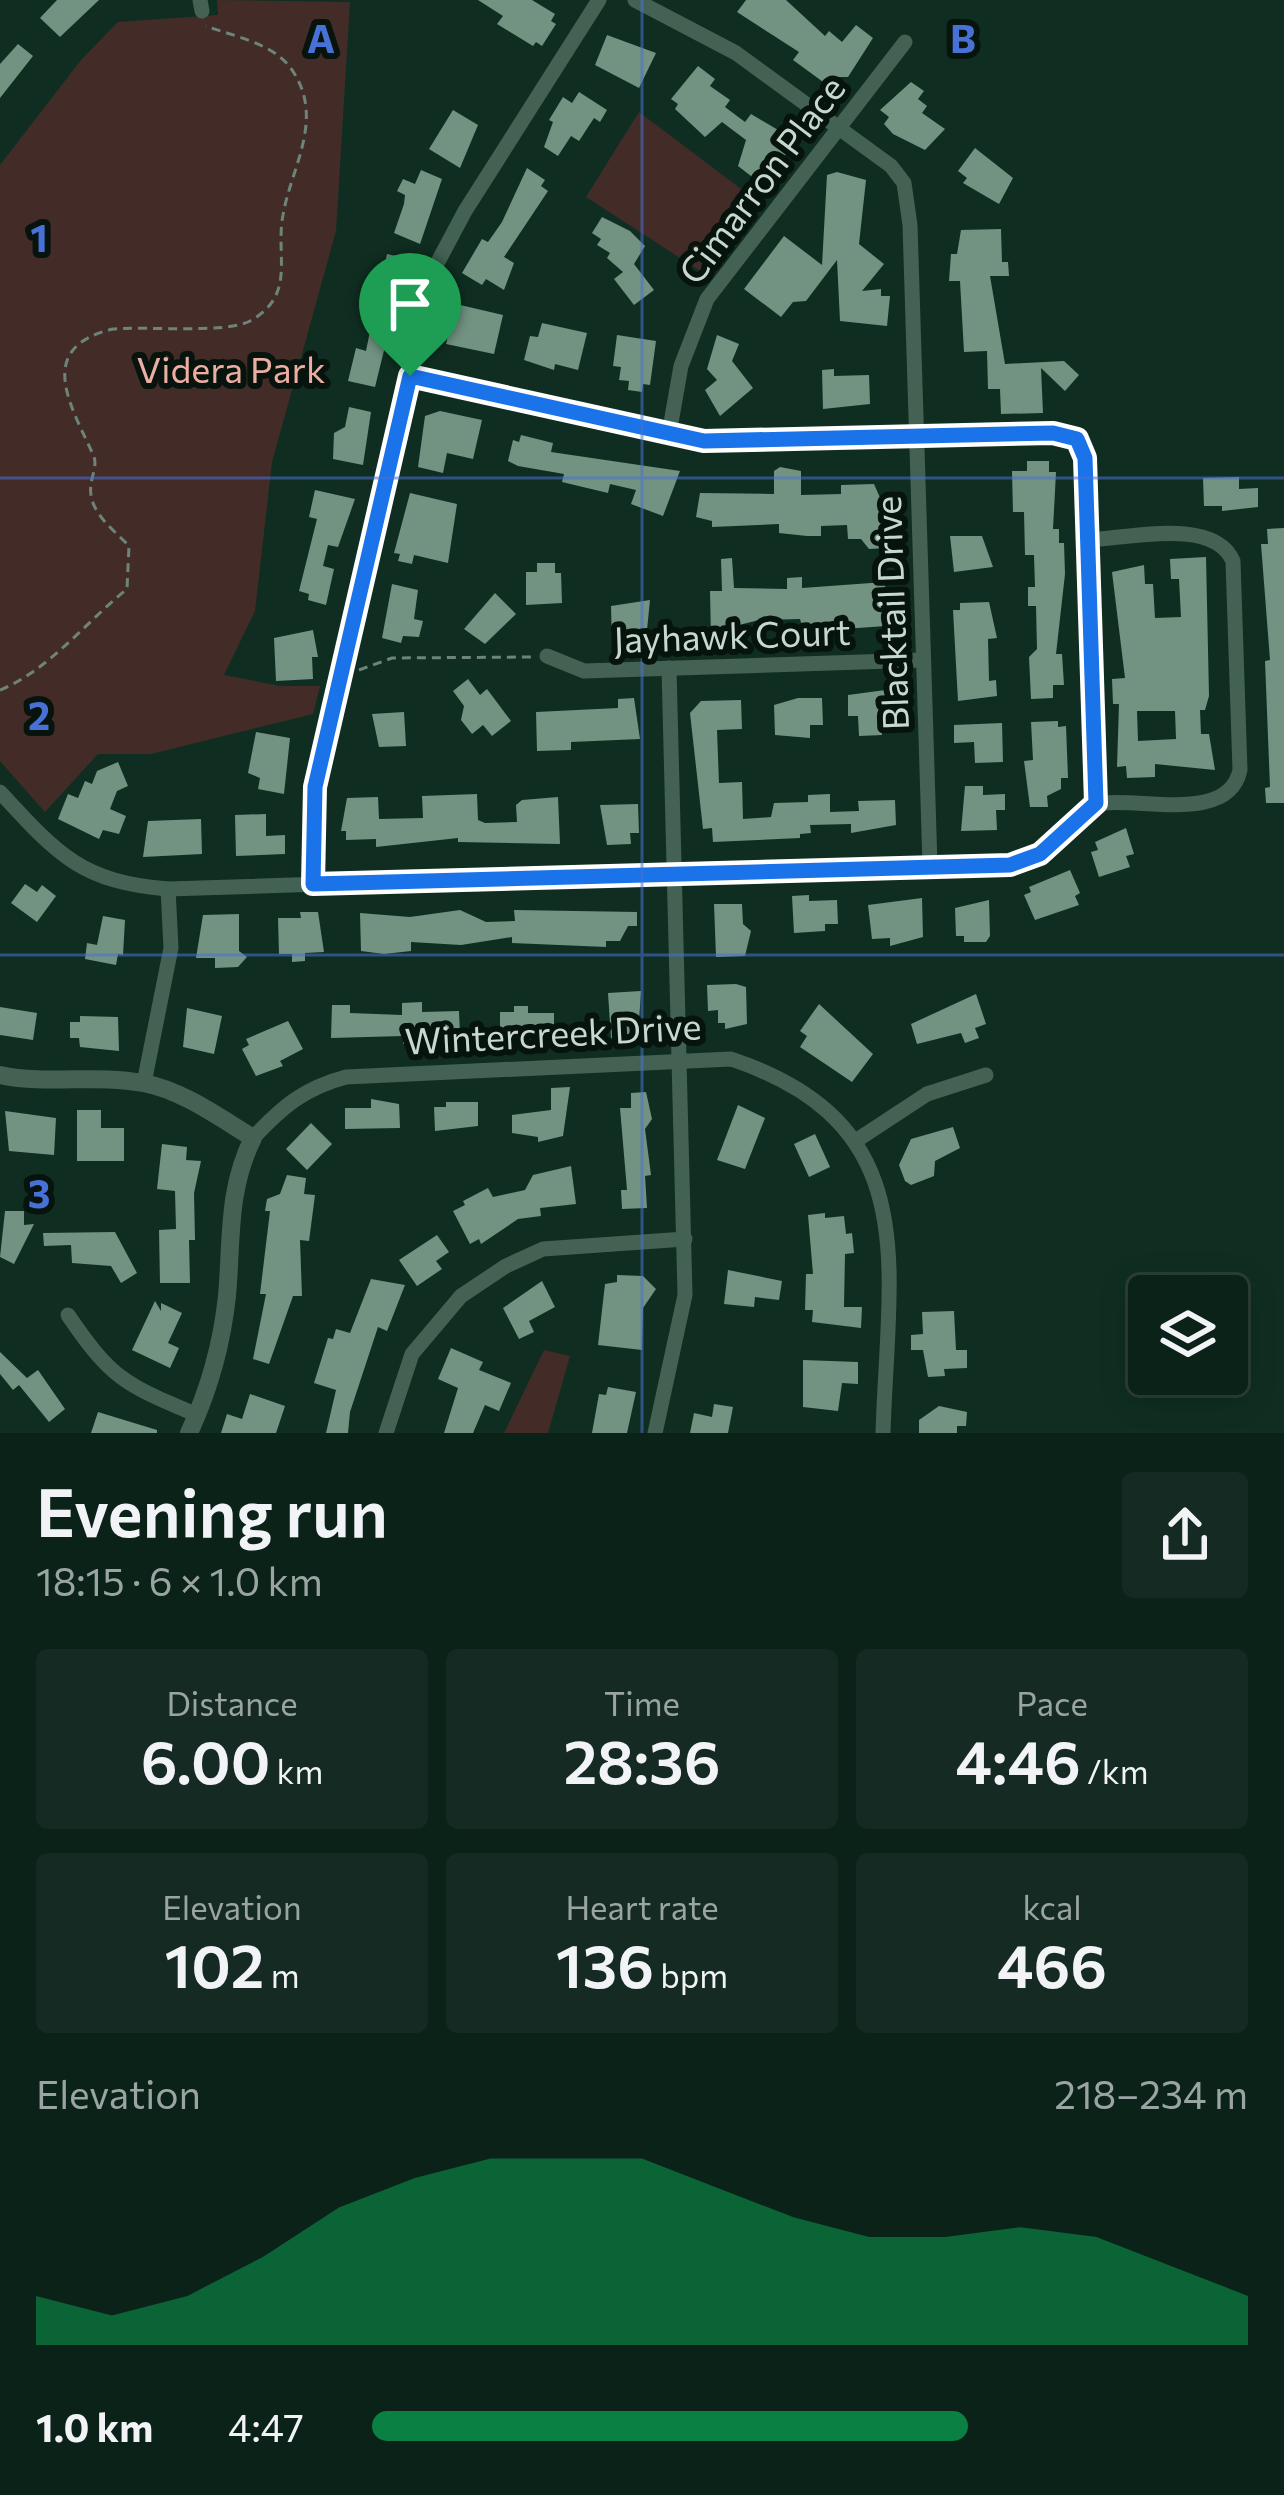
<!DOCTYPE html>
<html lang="en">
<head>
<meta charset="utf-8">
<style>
  body { margin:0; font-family:Commissioner,sans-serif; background:#142a22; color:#f1f3f6; height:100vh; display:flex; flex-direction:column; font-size:45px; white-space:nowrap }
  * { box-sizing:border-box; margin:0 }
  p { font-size:39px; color:#9aa4a2 }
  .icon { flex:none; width:66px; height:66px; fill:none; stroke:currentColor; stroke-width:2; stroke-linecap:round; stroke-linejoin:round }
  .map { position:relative; height:1433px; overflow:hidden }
  .panel { display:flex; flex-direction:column; background:#0b2219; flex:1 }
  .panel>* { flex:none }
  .fabs { position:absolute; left:1128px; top:1275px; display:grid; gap:24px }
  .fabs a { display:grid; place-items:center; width:120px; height:120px; border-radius:12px; background:#0b2219; box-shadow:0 6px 30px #0003,0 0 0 3px #2b3f38; font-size:60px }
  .pin { position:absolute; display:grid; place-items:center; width:102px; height:102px; color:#fff; margin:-123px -51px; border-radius:50% 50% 50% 0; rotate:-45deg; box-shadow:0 0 12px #0007 }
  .pin .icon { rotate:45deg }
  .round { display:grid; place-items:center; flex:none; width:126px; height:126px; border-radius:12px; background:#142a22 }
  .overview { display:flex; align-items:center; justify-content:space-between; height:204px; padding:0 36px }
  h1 { font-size:66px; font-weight:600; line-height:90px }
  .stats { display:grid; grid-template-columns:repeat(3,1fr); gap:18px; height:204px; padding:12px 36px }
  .stats div { display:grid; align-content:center; border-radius:12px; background:#142a22; text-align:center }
  .stats b { font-size:60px; font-weight:600 }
  .stats small { font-size:33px; font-weight:400 }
  .stats p { font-size:33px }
  .chart { height:336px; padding:24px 36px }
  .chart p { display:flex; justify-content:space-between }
  .chart svg { width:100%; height:216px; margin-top:12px; fill:#0b8043; opacity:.7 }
  ul { padding:0 36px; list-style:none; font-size:39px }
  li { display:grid; grid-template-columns:192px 144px 1fr; align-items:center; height:90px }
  li i { height:30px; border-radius:15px; background:#0b8043 }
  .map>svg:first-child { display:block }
  .green { fill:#432c28 }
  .building { fill:#729382; fill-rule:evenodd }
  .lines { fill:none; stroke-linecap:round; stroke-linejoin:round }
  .path { stroke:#6c8479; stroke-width:3; stroke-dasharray:9 6; stroke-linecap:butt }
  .minor { stroke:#436253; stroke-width:15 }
  .tertiary { stroke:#436253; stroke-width:18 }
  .route-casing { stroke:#fff; stroke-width:24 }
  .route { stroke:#1a73e8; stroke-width:15 }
  .grid { fill:none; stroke:#4871d6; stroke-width:3; stroke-opacity:0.55 }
  .labels { text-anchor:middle; stroke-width:12; stroke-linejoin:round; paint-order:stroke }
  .street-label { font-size:36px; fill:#c7d9cf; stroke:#07130d }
  .park-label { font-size:36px; fill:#ecaea3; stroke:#07130d }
  .grid-label { font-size:39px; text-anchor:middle; font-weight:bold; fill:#4871d6; stroke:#07130d; stroke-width:12; stroke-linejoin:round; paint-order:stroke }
</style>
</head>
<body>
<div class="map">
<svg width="1284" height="1433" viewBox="0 0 1284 1433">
  <rect width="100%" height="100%" fill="#0f2e21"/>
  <!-- green -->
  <g class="green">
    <path d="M217,0L350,2L336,231L272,462L255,611L224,675L280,686H320L313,714L151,754H98L45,812L0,761V165L81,60L118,22L218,15Z"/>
    <path d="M639,112L761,204L708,276L586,197Z"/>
    <path d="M544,1350L570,1356L548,1433H504Z"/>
  </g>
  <!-- building -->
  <g class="building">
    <path d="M57,0H99L60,37L40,18Z"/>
    <path d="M478,0H532L555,14L551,21L556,24L542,46L536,42L533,46L497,24L503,16Z"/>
    <path d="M746,0H786L825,36L829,31L842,42L856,25L873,38L848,77H838L830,87L793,60L799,52L737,12Z"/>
    <path d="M607,35L656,53L639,88L595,65Z"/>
    <path d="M18,44L33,56L0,98V64Z"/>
    <path d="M698,66L715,79L710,86L730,100L725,107L745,122L751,114L795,140L769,180L765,176L760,183L738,166L746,140L722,122L705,137L675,109L678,104L671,99Z"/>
    <path d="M911,82L924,91L918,99L927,106L922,113L945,129L925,150L893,134L884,124L889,117L880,110Z"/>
    <path d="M579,92L607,110L600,122L594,118L579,141L571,136L558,156L544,147L553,122L549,120L563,97L572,103Z"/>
    <path d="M453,110L478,125L460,168L429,149Z"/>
    <path d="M975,148L1013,178L999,204L963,183L967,178L958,171Z"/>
    <path d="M527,168L545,180L541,186L548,191L504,257L514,263L504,290L486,279L482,285L462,273L482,239L488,242L502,222Z"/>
    <path d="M421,170L442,179L420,244L394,233L404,204L405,195L397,191L403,179L415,184Z"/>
    <path d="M837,172L866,180L859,244L884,264L862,291L881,289V296H890L887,326L840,321L837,260L806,301L793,302L781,317L744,289L784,236L822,265L827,175Z"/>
    <path d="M602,217L630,231L645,246L634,264L654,290L634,305L614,279L623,272L607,258L610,253L597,245L601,239L592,233Z"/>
    <path d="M1001,229L1002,262H1008L1009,276H990L1005,364L1064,361L1079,375L1065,391L1041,368L1043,413L1001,414L1000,389H988L987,351L964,352L960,281H949L951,254H957L961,230Z"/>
    <path d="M387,254L404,258L401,272L411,274L398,328L390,326L375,387L348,381L356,348L366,351L372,321L366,320L378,266L384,268Z"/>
    <path d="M456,304L503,315L494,354L446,344Z"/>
    <path d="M542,323L587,333L578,370L555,364L554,370L524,360L530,336L538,337Z"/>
    <path d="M617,335L656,341L650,385L643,384L642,392L628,390L629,381L619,380L621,367L613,366Z"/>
    <path d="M717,335L739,344L732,361L753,388L720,416L705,390L717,380L707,369Z"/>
    <path d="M834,369V376L869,375L870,404L823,409L822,370Z"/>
    <path d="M349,407L371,412L363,465L333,459L334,433L345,427Z"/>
    <path d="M440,411L482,420L473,459L447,453L443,473L418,467L425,416Z"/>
    <path d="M521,435L553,443L551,452L680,471L663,516L631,504L636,490L610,484L608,493L562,482L564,474L518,466L508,461L513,440L519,442Z"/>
    <path d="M1027,461H1049V472H1056L1053,529H1059V543H1064L1065,574L1056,654H1062L1064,685H1053V698L1031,699L1029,657L1037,649L1036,606H1028V587H1035L1034,555H1025L1024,512H1013L1012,471H1027Z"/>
    <path d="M780,467L801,471V495L841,494V485L874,484L889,518L886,548L869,549L861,539H848L847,525L821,526V536H807L779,533V524L712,527V521L696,517L700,493L774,494V471Z"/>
    <path d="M1239,477V489L1258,488V507L1222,511V506H1204L1203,478Z"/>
    <path d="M315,490L355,499L338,547L328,545L323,566L334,569L326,605L308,600L309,594L299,591L317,519L309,517Z"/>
    <path d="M410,493L457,504L448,563L414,555L412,564L398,561L400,554L394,553Z"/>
    <path d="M1284,528V803H1266L1265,788L1270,787L1265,661L1270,660L1261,544H1268L1267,529Z"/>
    <path d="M950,536H982L993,567L954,572Z"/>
    <path d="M1206,557L1209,696L1205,710H1200L1201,734H1209L1215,770L1155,764V777L1127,778L1126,766L1117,767L1119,704H1113L1112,679L1125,678L1112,572L1144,565L1145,584H1153L1155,618L1181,617L1179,579H1171L1170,559ZM1137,711H1175L1176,739L1138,741Z"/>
    <path d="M732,558L734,588L787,589V578L802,577V588L885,582L886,626L829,630V637L806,640L800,619L759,620L735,626V637L711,638L710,591H722L721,559Z"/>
    <path d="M537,563H555V573H561L562,603L526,605V572H537Z"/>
    <path d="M392,584L418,590L414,619L423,621L419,637L403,636L401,643L382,638Z"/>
    <path d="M495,593L516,614L485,644L464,629Z"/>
    <path d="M650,600L647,630H634V646H612L611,606Z"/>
    <path d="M989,602L997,638L988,639L989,681L996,680L997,696L958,701L953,610H960V603Z"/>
    <path d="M313,630L318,657H312L313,679L276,681L274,638Z"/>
    <path d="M468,679L480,695L487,689L511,721L492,736L483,725L472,734L461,720L464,706L453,691Z"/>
    <path d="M893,689L894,726L882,727V735L859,736L858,716H848V695Z"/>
    <path d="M634,698L640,739L571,742V750L537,751L536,712L618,708V699Z"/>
    <path d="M798,698H822L823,725H810V738L775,735L774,705Z"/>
    <path d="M741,700L742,729L717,730L719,783L742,782L743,819L771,817L774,803L808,802V795L830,794V812L859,811L858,801L895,800L896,825L851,833V824L810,825L811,833L800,834V838L713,842L712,828L703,829L690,713L701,701Z"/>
    <path d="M404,712L406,746L379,747L372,714Z"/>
    <path d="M1058,721V727L1066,726L1068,778H1061V789L1047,796L1048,807H1030L1024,761L1033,760L1031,722Z"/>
    <path d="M1002,723L1003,762L975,763L974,742L954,743V725Z"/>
    <path d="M256,732L290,738L284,794L258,789L260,778L248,773Z"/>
    <path d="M118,762L128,786L117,791L110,809L126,816L119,834L103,830L99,839L58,819L68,794L78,798L85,781L92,784L97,771Z"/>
    <path d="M965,786H983V795L1005,794V810H996L997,830L961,831Z"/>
    <path d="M477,794L478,820L485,823L517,822L516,805L522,800L558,797L560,844L458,842V838L376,847V839L346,840V831H341L347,798L378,797L379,819L423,818L422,796Z"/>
    <path d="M638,804L639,833H630L631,844L607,845L600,805Z"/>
    <path d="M266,814V836L285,835V854L236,856L235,815Z"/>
    <path d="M201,819L202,854L143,857L148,821Z"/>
    <path d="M1126,828L1134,854L1126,856L1130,867L1099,877L1091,852L1098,850L1095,842Z"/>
    <path d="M1070,870L1080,893L1075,896L1079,905L1035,920L1024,895L1031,892L1029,887Z"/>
    <path d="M25,884L37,892L42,885L56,896L37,922L11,903Z"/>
    <path d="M809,895V901L837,900L838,924H825V931L794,933L792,896Z"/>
    <path d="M922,898L923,937L890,946V938L872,939L868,905Z"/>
    <path d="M989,900L990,936L986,942H964V936H956L955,908Z"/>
    <path d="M714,904H742L743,924L751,931L745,956L716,957Z"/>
    <path d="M460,910L486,922L515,921L514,910L637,912V926H628L620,941H606V947L512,943V937L461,945L411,942V951L384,954L361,951L360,913L410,917Z"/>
    <path d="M300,912H318L324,952L305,953V961L292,962V954H279L278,918H301Z"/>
    <path d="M239,914V951L247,957L238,967L215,968V958H196L203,915Z"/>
    <path d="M103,916L125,920L123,955L118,954L116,965L85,959L87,943L97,945Z"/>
    <path d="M736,984L746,987L747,1024L725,1029V1023H718V1010L708,1011L707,985Z"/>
    <path d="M641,991L638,1036L611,1038L608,993Z"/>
    <path d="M976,994L986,1024L975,1028L979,1038L965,1043L961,1033L917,1044L911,1024Z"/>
    <path d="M422,1002V1012L459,1011L460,1035L446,1036V1042L403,1044V1036L331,1038L332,1005H350V1013L402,1015V1003Z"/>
    <path d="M819,1004L873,1054L852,1082L800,1047L807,1036L800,1031Z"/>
    <path d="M514,1006H528V1013H554V1035L500,1036V1012H514Z"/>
    <path d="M0,1007L37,1013L33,1040L0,1035Z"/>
    <path d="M187,1008L222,1016L214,1054L183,1047Z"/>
    <path d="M80,1016L118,1017L119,1051L80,1047L79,1038H70V1022H80Z"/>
    <path d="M288,1021L303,1049L280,1061L283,1066L256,1076L242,1049L249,1045L246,1039Z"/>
    <path d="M570,1087L563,1136L538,1142V1137L512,1133V1115L551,1110V1088Z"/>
    <path d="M646,1092L652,1119L645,1129L651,1175L645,1176L647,1208L622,1209L621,1190H627L620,1108H631V1093Z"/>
    <path d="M371,1099L399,1104L400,1128L345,1129V1108H371Z"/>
    <path d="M446,1102H478V1126L435,1131L434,1107H446Z"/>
    <path d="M738,1105L765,1118L745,1169L717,1160Z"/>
    <path d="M77,1110H101V1128H124V1161H77Z"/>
    <path d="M5,1111L56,1118L54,1155L9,1151Z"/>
    <path d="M311,1123L332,1144L307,1170L286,1149Z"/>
    <path d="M953,1127L960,1148L935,1161L934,1176L911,1185L905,1181L899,1165L911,1139Z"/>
    <path d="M815,1134L830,1167L809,1177L794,1144Z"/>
    <path d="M162,1144L187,1147L186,1160L201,1161L194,1193L195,1240H189L190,1283H160L159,1230L176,1229L175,1191L157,1189Z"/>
    <path d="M571,1166L576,1204L540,1208L541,1216L518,1219L481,1244L479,1239L470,1244L453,1211L465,1205L463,1201L488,1188L493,1197L525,1190L533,1175Z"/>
    <path d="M287,1175L306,1178L304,1194L315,1195L309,1241L300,1240L302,1296H293L269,1364L253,1359L266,1294H260L270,1211H265L267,1199L280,1194Z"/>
    <path d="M5,1211H24V1225L34,1224L14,1264L0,1257Z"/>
    <path d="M825,1213V1218L844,1216L846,1234L852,1233L854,1253L845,1254L844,1307H862L861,1328L812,1322L813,1310H805L806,1274H813L808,1215Z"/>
    <path d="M115,1232L137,1273L121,1283L111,1266L72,1263L71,1245L44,1246L43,1233Z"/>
    <path d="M437,1235L449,1252L436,1261L442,1269L417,1286L399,1260Z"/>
    <path d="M728,1270L782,1281L779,1300L755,1297L754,1307L724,1304Z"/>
    <path d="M617,1275L643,1276L656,1289L643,1308L642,1350L598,1345L605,1284L617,1282Z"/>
    <path d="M371,1279L405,1285L387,1331L378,1327L350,1412L348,1433H326L336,1390L314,1383L328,1338L333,1339L336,1329L350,1333Z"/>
    <path d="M542,1281L555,1307L529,1321L534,1332L519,1339L503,1308Z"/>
    <path d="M155,1301L161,1311V1303L182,1313L168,1343L179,1348L170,1368L132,1350Z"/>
    <path d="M954,1311L956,1350H967V1368L944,1369L945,1376L928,1377L923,1350H911V1335L923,1334L922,1312Z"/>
    <path d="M451,1348L483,1362L479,1370L511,1383L499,1411L485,1405L473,1433H444L458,1388L438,1379Z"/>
    <path d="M0,1352L27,1378L38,1370L65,1409L49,1422L19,1385L13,1390L0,1374Z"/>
    <path d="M803,1360L858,1362V1384L842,1383L838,1411L803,1407Z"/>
    <path d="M608,1387L636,1392L627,1433H592L599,1394L606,1395Z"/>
    <path d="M250,1394L285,1406L276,1433H221L227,1414L242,1419Z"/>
    <path d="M714,1404L733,1407L728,1433H690L694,1413L712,1417Z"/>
    <path d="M939,1406L967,1412L966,1426H957V1433H919V1420Z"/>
    <path d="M98,1412L157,1430V1433H91Z"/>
  </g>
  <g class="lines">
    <!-- path -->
    <g class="path">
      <path d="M359,670L392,658L533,657"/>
      <path d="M0,690C49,670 85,623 127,589L129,546C112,528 87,511 91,484C92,476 97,465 94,457C74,410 31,348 113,329C145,326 226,334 250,321C297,295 275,256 283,215C291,168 324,121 294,73C276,43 235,37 206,26"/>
    </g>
    <!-- minor -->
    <g class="minor">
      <path d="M200,0L202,11"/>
      <path d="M635,0L736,53L891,166L904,183L910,225L930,865"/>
      <path d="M410,376L704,441L1053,433L1077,439L1085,458L1096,803"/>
      <path d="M669,434L681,366L707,299L905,42"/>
      <path d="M547,656L584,671L923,660"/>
      <path d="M0,792C57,854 81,882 168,889L1028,861C1054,847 1074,806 1103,803C1143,798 1229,823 1240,770L1233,561C1214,517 1129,538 1089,540"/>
      <path d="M313,884L315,787L432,273L465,211L599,0"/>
      <path d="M144,1083L171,948L168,889"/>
      <path d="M253,1138C282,1107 304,1088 346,1077L731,1059C926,1124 888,1265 883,1433"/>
      <path d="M857,1140L927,1094L986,1075"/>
      <path d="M68,1315C112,1380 126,1385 197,1415"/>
      <path d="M386,1433L412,1354L461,1296L506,1266L543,1249L685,1239"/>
      <path d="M655,1433L685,1295L669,668"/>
    </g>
    <!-- tertiary -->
    <path class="tertiary" d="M0,1075C47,1085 96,1074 143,1083C182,1090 220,1118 253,1138C227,1190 232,1240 227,1296C222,1343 209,1390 189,1433"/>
  </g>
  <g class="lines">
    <!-- route casing -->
    <g class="route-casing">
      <path id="route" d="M410,376L704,441L1053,433L1077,439L1085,458L1096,803L1040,854L1010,865L313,884L315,787Z"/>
    </g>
    <!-- route -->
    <use href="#route" class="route"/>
  </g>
  <!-- grid -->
  <path class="grid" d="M642,0V1433M0,478H1284M0,955H1284"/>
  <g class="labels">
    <!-- street labels -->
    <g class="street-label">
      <text transform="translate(762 180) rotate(-53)" y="13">Cimarron Place</text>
      <text transform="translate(892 613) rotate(-92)" y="13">Blacktail Drive</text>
      <text transform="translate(732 636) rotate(-2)" y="13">Jayhawk Court</text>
      <text transform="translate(553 1034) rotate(-3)" y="13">Wintercreek Drive</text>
    </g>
    <!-- park labels -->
    <g class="park-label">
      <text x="231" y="383">Videra Park</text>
    </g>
  </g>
  <g class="grid-label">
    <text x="321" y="53">A</text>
    <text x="963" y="53">B</text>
    <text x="39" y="252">1</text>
    <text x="39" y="730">2</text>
    <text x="39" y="1208">3</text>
  </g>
</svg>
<div class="fabs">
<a><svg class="icon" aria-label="layers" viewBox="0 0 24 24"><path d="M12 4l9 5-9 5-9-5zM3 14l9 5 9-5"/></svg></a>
</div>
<div class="pin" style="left:410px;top:376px;background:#1e9e55"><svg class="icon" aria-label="arrive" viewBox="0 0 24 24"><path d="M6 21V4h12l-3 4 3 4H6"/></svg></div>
</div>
<section class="panel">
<div class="overview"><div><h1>Evening run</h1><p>18:15 · 6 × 1.0 km</p></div><a class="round"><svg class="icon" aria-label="share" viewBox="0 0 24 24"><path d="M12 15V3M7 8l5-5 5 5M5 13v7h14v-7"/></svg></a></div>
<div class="stats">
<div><p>Distance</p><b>6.00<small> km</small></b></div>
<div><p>Time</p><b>28:36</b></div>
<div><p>Pace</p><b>4:46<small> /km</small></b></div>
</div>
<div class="stats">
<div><p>Elevation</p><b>102<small> m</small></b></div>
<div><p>Heart rate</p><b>136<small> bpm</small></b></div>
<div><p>kcal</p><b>466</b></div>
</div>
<div class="chart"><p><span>Elevation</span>218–234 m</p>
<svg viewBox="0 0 160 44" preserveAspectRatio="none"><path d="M0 44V34L10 38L20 34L30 26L40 16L50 10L60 6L70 6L80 6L90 12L100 18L110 22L120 22L130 20L140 22L150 28L160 34V44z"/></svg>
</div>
<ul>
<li><b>1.0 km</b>4:47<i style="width:68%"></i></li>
</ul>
</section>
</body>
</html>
